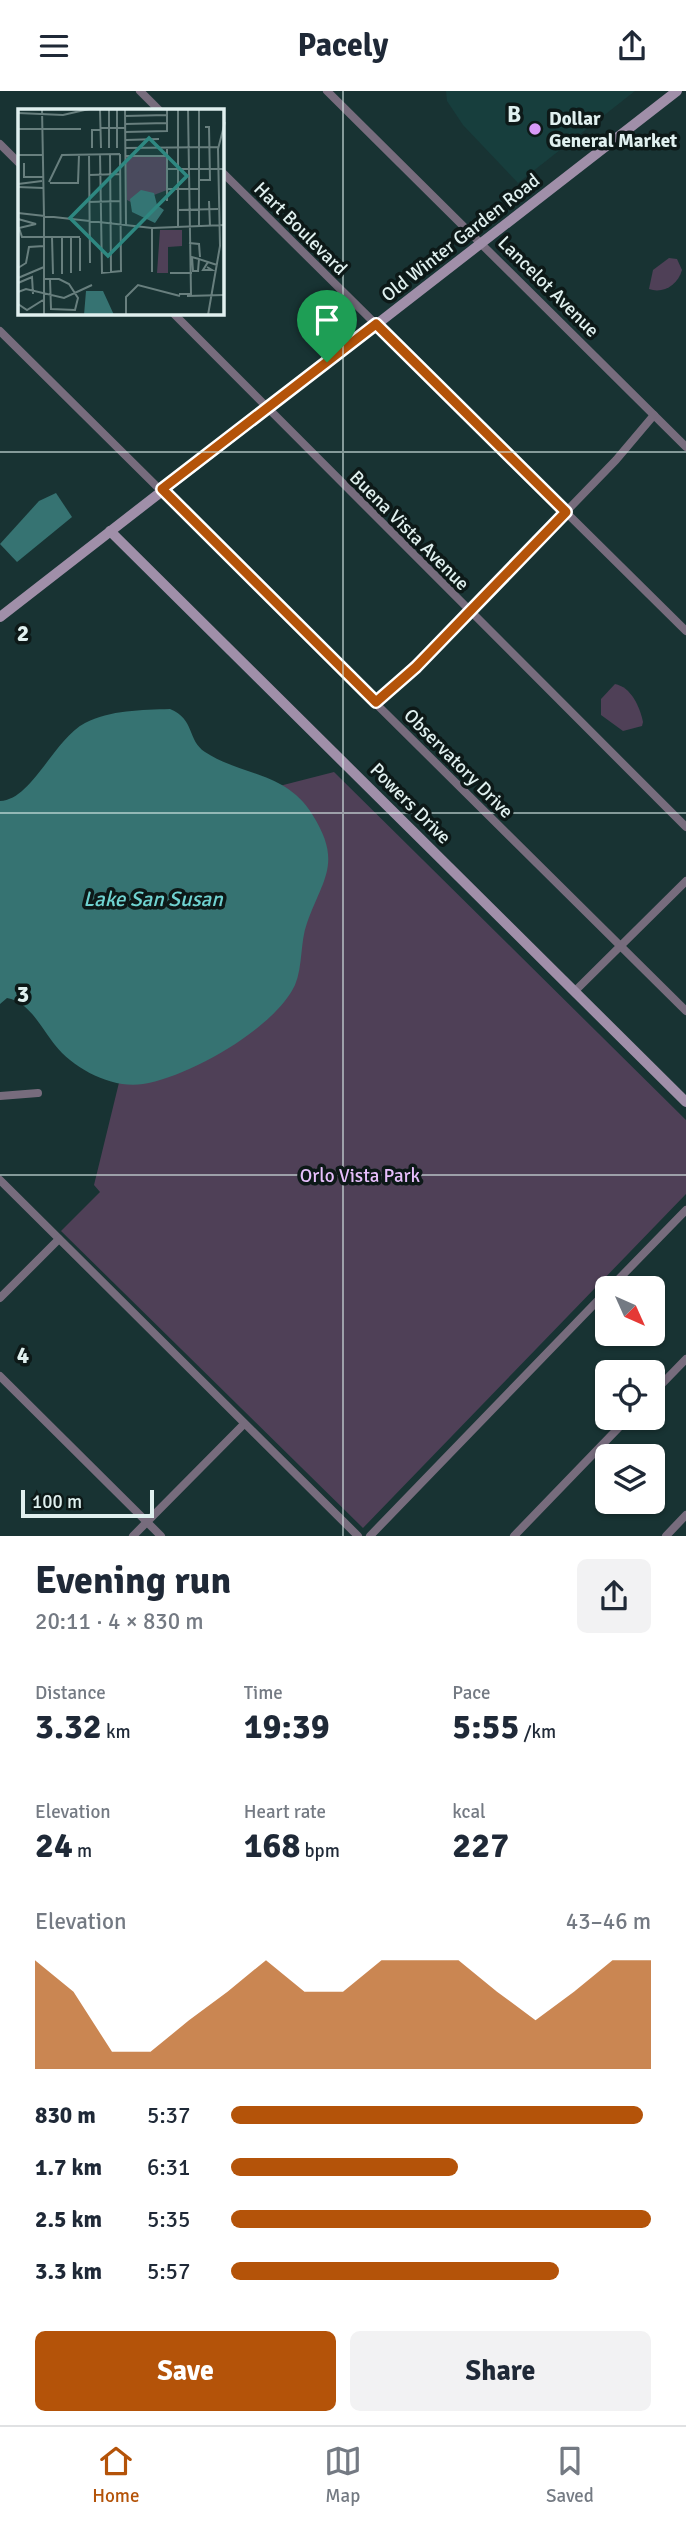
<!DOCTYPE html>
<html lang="en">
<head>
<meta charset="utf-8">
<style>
  body { margin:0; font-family:Signika,sans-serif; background:#f2f2f3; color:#1f2937; height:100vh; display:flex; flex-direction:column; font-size:26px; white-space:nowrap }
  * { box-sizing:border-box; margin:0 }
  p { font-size:23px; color:#747a83 }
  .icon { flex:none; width:38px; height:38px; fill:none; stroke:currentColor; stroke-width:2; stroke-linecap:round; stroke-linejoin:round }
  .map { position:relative; height:1445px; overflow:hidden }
  .side { display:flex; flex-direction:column; background:#fff; flex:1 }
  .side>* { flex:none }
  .needle { width:46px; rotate:135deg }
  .fabs { position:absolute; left:595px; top:1185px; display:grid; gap:14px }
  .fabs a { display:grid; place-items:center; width:70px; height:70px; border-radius:10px; background:#fff; box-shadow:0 2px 5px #0004; font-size:35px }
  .scale { position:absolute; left:21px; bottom:18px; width:133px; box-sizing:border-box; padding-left:7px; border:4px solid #e0f0ef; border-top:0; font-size:19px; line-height:24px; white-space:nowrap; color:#e0f0ef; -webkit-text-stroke:5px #0d1918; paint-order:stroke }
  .pin { position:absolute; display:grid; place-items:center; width:60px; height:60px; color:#fff; margin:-72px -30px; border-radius:50% 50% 50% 0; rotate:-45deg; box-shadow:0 0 7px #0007 }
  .pin .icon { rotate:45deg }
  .round { display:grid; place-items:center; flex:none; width:74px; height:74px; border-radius:10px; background:#f2f2f3 }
  .overview { display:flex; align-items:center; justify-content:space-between; height:119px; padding:0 35px }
  h1 { font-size:38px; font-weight:700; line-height:52px }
  .metrics { display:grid; grid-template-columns:repeat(3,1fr); gap:10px; height:119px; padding:7px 35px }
  .metrics div { display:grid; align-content:center }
  .metrics b { font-size:35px; font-weight:700 }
  .metrics small { font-size:19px; font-weight:400 }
  .metrics p { font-size:19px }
  .chart { height:196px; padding:14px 35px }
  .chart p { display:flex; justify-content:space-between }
  .chart svg { width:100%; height:126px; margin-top:7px; fill:#b45309; opacity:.7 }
  .primary-button { display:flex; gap:14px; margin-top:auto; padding:14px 35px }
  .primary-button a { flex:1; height:80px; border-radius:10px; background:#b45309; color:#fff; font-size:28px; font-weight:700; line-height:80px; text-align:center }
  .primary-button a+a { background:#f2f2f3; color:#1f2937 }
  ul { padding:0 35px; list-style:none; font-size:23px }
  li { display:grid; grid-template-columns:112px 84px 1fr; align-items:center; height:52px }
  li i { height:18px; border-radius:9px; background:#b45309 }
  header { display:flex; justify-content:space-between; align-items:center; height:91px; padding:0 35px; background:#fff; font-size:32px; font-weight:700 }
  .tab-bar { display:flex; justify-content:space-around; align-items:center; height:98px; border-top:2px solid #e0e1e3; background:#fff; font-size:19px; color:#747a83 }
  .tab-bar a { display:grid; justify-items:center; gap:4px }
  .tab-bar .active { color:#b45309 }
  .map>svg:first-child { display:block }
  .built { fill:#173e3d }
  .green { fill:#4f4057 }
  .water { fill:#367372 }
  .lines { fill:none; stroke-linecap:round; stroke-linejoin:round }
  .street { stroke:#776c7d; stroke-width:8 }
  .secondary { stroke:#a08fa9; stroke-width:10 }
  .route-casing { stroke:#fff; stroke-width:14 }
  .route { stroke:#b45309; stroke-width:9 }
  .grid { fill:none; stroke:#e0f0ef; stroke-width:2; stroke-opacity:0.55 }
  .poi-dot { fill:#d89af8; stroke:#0d1918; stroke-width:2.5 }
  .labels { text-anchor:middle; stroke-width:7; stroke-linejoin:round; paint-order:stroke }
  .poi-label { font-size:19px; font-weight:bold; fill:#e0f0ef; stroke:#0d1918; text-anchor:start }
  .street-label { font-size:19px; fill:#e0f0ef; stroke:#0d1918 }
  .park-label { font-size:19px; fill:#e7bffc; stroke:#0d1918 }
  .water-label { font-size:21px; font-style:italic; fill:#70d3d1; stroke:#0d1918 }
  .inset-road { fill:none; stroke:#687f7e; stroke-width:2 }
  .view { fill:#2e8881; fill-opacity:0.15; stroke:#2e8881; stroke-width:3.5 }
  .inset-edge { fill:none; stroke:#e0f0ef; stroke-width:3.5 }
  .grid-label { font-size:23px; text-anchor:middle; font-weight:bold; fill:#e0f0ef; stroke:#0d1918; stroke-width:7; stroke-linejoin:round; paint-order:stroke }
</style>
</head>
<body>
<header><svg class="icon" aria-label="menu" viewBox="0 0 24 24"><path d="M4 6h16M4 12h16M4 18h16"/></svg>Pacely<svg class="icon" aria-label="share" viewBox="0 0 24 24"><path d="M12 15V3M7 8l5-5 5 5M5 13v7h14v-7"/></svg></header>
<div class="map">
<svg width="686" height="1445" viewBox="0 0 686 1445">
  <rect width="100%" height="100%" fill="#183333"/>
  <!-- built -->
  <path class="built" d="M446,0H635L518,92L463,34L447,10Z"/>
  <!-- green -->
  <g class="green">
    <path d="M669,167L677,168L682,179C678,194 663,203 649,198L653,179Z"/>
    <path d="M615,593C631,596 640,616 643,631L642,635L623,640L601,624V608Z"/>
    <path d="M334,681L686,1029V1103L363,1437L61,1140L100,1101L94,1094L136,922L244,704Z"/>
  </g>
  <!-- water -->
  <g class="water">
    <path d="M56,402L72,426L17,471L0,453L39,410Z"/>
    <path d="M170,618C195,628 187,649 205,661C242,685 286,681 312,723C343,772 323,787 307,832C300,851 303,875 295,894C275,937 189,986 143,993C112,998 74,978 55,954C42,938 29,910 7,907L0,913V710C32,709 53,649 85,632C110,619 142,619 170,618Z"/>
  </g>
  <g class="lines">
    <!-- street -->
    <g class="street">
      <path d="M140,0L159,19"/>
      <path d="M327,0L686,356"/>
      <path d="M0,53L19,72"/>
      <path d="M222,81L686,540"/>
      <path d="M173,222L686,736"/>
      <path d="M0,240L686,920"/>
      <path d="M375,611L470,520L616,369L654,324"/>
      <path d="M575,900L686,790"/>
      <path d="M0,1005L38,1002"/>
      <path d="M0,1089L358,1445"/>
      <path d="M610,1197L686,1119"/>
      <path d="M0,1207L59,1148"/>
      <path d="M0,1285L161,1445"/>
      <path d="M653,1302L686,1268"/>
      <path d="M133,1445L244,1333"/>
      <path d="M370,1445L607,1200"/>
      <path d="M514,1445L629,1326"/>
      <path d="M666,1445L686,1424"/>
    </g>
    <!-- secondary -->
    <g class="secondary">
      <path d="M110,440L686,1011"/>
      <path d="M0,526L677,0"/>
    </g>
  </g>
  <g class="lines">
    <!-- route casing -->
    <g class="route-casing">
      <path id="route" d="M376,233L566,421L416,576L376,611L162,398Z"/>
    </g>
    <!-- route -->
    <use href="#route" class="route"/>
  </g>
  <!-- grid -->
  <path class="grid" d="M343,0V1445M0,361H686M0,722H686M0,1084H686"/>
  <!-- markers -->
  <circle class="poi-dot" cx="535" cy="38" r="7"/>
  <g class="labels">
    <!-- poi labels -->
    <g class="poi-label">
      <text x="549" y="34">Dollar<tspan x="549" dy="22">General Market</tspan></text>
    </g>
    <!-- street labels -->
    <g class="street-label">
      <text transform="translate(301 137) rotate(45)" y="7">Hart Boulevard</text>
      <text transform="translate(460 146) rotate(-38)" y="7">Old Winter Garden Road</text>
      <text transform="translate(549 195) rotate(45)" y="7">Lancelot Avenue</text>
      <text transform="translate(410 439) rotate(45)" y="7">Buena Vista Avenue</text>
      <text transform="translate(459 672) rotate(45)" y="7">Observatory Drive</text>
      <text transform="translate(411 712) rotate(45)" y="7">Powers Drive</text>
    </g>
    <!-- park labels -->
    <g class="park-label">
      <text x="360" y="1091">Orlo Vista Park</text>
    </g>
    <!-- water labels -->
    <g class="water-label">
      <text x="153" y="815">Lake San Susan</text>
    </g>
  </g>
  <!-- overview -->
  <g transform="translate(18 18)">
    <rect width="206" height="206" fill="#183333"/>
    <path d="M108,48H149V81L115,94L109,91ZM142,121H164V137L150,138V164H139Z" fill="#4f4057"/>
    <path d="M123,81L136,84L139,96L146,101L137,114L114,103L112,90ZM68,182H85L96,206H66Z" fill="#367372"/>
    <path class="inset-road" d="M24,0L26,107M91,0V39M99,0V39M107,0L108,116M160,0V117M181,0V117M82,1L83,39M0,4L45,6L71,0M107,7L149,6M107,15L149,14M83,19H107M0,20H63M107,23L149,22V0M108,31L141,30M74,39V21H82M107,39L200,38M149,39V92M71,45L72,154M82,45L84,164L103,162L102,45M92,45L93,164M0,46H25M107,47H149M6,54V68H25M149,60H207M71,66L102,65M181,71H192L191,18H187M31,73L44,46L102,45M32,74H60L61,46M0,75L24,72M0,78L25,79M149,80H181M191,92L192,118M71,93L103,92M160,101L200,100M0,104L134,119L207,116M26,107V206M0,110L18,115L1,119M1,119L4,128H62M134,119V163M34,128L35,165M44,128V165M53,128V164M62,129V162M171,134L181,135L182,148M181,150L174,148L175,162H180L181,150L199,156M189,158L194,161H185L190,153M0,159L8,154L11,138L26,137M152,164H174M0,169L26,158M26,170H41L51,175L60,189L57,201L33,200L32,170M0,174L14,168L15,185M0,183L8,180L46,189L74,176M161,185H173L170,0M169,187L206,186M0,195L9,201L25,191M108,206V188L120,176L162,187M190,206L202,137L200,40L207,13"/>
    <path class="view" d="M131,29L169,67L90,147L52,109Z"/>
    <rect width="206" height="206" class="inset-edge"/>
  </g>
  <g class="grid-label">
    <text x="514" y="31">B</text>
    <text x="23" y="550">2</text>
    <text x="23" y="911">3</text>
    <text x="23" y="1272">4</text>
  </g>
</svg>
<div class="fabs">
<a><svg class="needle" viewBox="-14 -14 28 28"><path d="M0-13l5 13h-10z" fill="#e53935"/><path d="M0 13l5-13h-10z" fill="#747a83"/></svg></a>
<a><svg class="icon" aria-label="locate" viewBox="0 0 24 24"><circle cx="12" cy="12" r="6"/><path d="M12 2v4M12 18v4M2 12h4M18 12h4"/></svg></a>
<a><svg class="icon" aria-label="layers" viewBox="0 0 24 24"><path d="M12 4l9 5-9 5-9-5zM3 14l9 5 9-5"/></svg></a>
</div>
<div class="scale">100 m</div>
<div class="pin" style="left:327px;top:271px;background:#1e9e55"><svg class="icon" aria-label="arrive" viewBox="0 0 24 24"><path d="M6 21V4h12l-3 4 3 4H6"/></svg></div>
</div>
<section class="side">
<div class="overview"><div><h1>Evening run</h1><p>20:11 · 4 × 830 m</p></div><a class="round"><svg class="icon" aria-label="share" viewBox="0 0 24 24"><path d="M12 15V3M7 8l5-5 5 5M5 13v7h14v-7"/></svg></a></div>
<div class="metrics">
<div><p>Distance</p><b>3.32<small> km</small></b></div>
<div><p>Time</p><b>19:39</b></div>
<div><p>Pace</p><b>5:55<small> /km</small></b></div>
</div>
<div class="metrics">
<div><p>Elevation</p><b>24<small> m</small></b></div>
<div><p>Heart rate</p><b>168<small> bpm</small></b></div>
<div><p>kcal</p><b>227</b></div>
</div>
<div class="chart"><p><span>Elevation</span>43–46 m</p>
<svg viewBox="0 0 160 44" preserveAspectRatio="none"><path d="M0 44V6L10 17L20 38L30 38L40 27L50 17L60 6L70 17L80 17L90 6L100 6L110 6L120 17L130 27L140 17L150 6L160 6V44z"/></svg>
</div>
<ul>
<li><b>830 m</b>5:37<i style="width:98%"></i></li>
<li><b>1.7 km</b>6:31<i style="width:54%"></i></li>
<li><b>2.5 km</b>5:35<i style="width:100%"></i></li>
<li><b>3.3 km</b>5:57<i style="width:78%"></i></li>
</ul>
<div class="primary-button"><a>Save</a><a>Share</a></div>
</section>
<nav class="tab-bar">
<a class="active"><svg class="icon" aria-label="home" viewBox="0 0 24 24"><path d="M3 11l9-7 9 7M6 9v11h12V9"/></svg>Home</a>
<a><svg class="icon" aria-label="map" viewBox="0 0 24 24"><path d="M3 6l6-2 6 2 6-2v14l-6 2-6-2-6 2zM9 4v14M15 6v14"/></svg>Map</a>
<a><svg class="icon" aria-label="saved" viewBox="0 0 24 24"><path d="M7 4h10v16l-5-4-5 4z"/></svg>Saved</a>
</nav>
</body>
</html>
